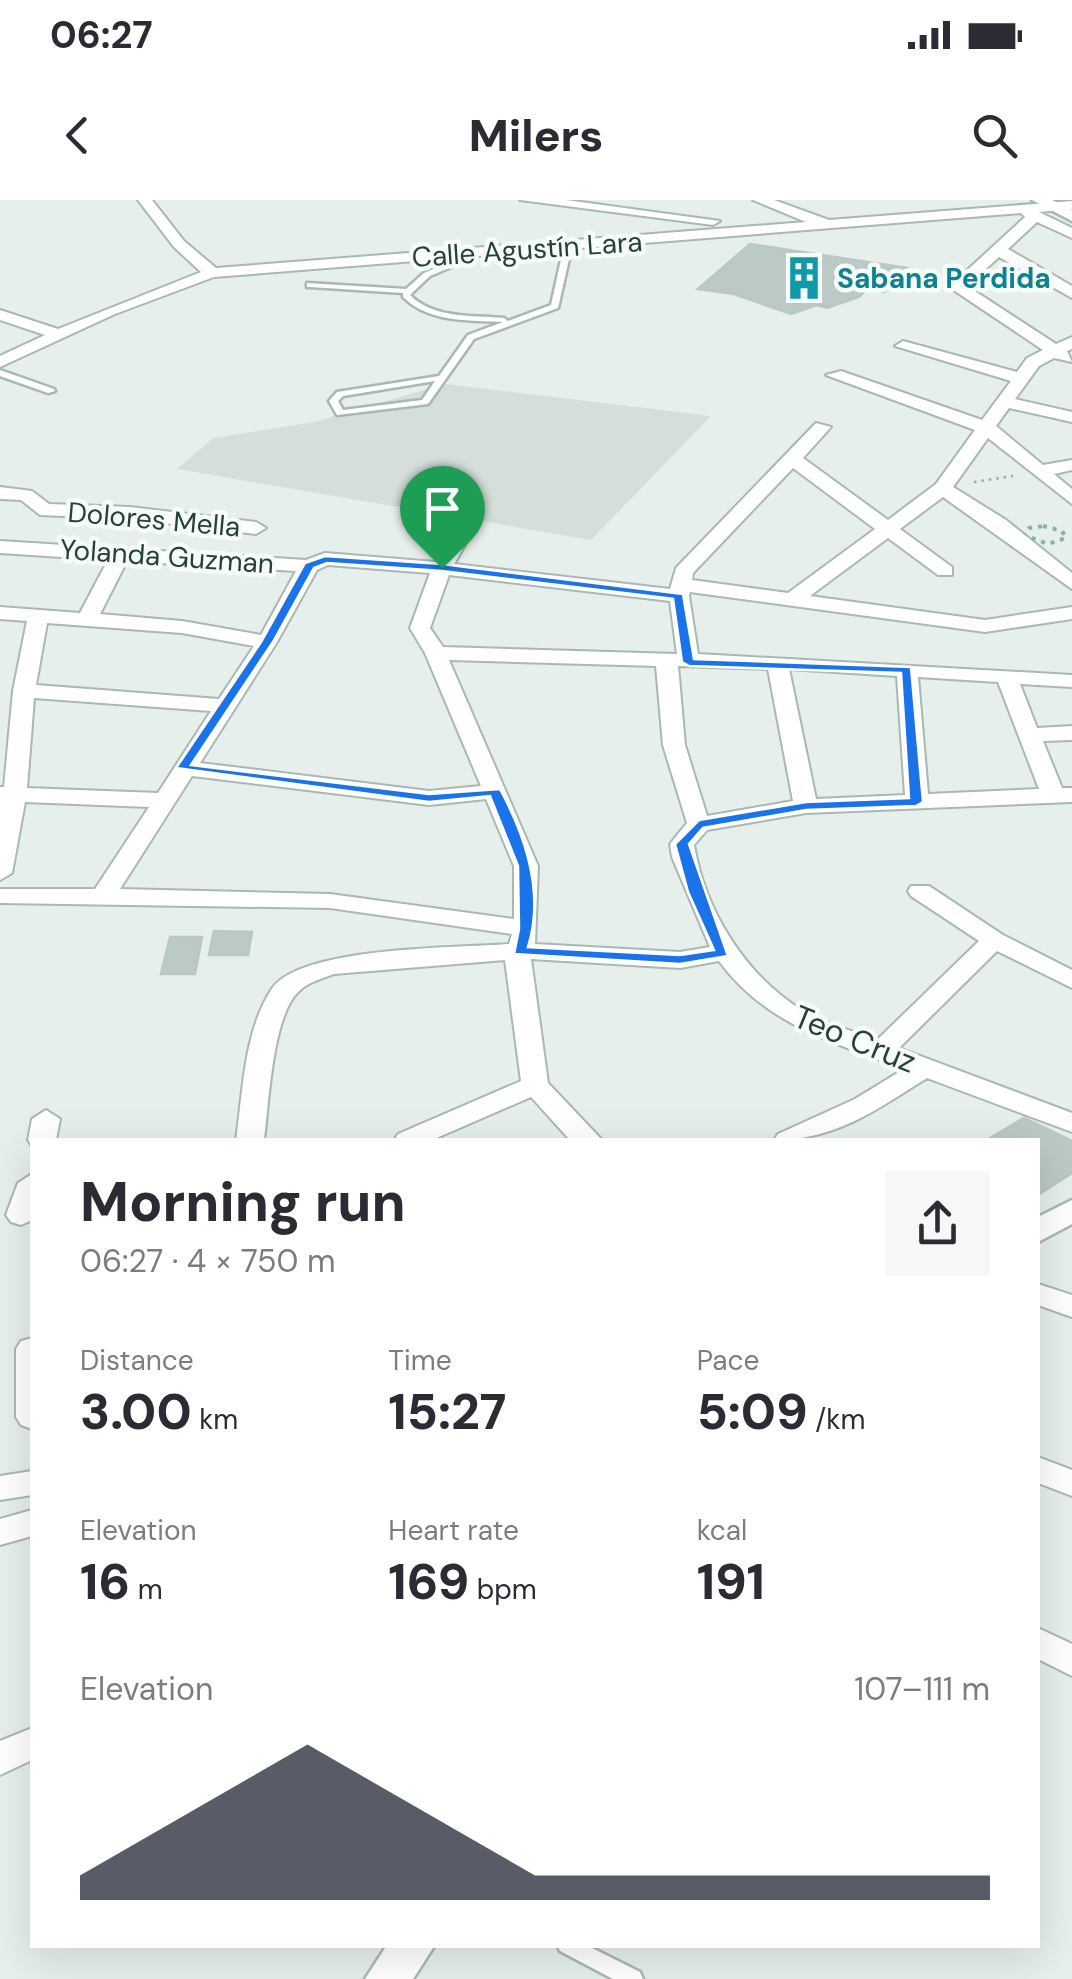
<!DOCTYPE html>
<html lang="en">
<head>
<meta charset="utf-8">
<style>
  body { margin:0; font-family:"DM Sans",sans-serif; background:#f7f7f7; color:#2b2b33; height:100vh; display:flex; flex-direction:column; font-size:38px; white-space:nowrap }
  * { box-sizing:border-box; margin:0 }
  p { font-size:32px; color:#7c7c81 }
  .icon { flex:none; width:55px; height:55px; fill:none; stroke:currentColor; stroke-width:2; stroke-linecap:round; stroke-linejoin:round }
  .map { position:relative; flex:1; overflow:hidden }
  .details { position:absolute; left:30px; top:938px; width:1010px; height:810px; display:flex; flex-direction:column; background:#fff; border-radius:0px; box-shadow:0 10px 40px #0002 }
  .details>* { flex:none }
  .pin { position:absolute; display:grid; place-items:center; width:85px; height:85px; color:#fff; margin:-102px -42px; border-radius:50% 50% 50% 0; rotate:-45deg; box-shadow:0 0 10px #0007 }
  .pin .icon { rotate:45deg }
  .round { display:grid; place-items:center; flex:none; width:105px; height:105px; border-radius:0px; background:#f7f7f7 }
  .headline { display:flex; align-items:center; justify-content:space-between; height:170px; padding:0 50px }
  h1 { font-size:55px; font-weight:800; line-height:75px }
  .figures { display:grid; grid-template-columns:repeat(3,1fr); gap:15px; height:170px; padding:10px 50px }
  .figures div { display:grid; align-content:center }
  .figures b { font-size:50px; font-weight:800 }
  .figures small { font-size:28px; font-weight:400 }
  .figures p { font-size:28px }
  .chart { height:280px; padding:20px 50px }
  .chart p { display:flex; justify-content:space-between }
  .chart svg { width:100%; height:180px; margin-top:10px; fill:#111827; opacity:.7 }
  .status { display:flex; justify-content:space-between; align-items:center; height:70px; padding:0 50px; background:#fff; direction:ltr }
  .status svg { height:28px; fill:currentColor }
  header { display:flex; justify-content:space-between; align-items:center; height:130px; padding:0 50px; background:#fff; font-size:45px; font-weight:800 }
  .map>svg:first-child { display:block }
  .built { fill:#d4dfda }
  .building { fill:#bbcac4; stroke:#b8c9c2; stroke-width:2.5 }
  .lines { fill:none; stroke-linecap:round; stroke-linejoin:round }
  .service-casing { stroke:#a8b8b2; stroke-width:5 }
  .minor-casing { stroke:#a8b8b2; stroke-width:4 }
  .tertiary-casing { stroke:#a8b8b2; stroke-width:5 }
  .path-far1 { stroke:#86b3a5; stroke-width:2.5; stroke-dasharray:2.5 5; stroke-linecap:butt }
  .path { stroke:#86b3a5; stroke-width:4; stroke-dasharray:4 6; stroke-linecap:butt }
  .service { fill:#fff; fill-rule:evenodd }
  .minor { fill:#fff; fill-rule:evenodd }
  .tertiary { fill:#fff; fill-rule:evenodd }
  .route { fill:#1a73e8; stroke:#fff; stroke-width:2.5; fill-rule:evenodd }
  .labels { text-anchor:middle; stroke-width:9; stroke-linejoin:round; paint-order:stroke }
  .far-street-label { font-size:28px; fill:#24423a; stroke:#f7fbf9 }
  .far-culture-label { font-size:28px; font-weight:bold; fill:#0d838f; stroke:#f7fbf9; text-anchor:start }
  .street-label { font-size:32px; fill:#24423a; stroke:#f7fbf9 }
</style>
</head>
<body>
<div class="status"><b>06:27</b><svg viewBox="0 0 49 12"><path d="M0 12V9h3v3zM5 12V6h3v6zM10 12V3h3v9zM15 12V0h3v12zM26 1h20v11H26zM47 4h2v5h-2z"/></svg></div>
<header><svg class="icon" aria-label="back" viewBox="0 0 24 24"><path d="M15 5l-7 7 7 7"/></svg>Milers<svg class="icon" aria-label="search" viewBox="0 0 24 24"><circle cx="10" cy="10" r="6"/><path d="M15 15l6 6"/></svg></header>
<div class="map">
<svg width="1072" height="1779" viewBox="0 0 1072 1779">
  <rect width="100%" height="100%" fill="#e6efeb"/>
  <!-- built -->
  <path class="built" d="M445,184L711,216L591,340L177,269L213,238L314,222Z"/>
  <!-- building -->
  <g class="building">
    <path d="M750,44L867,62L907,68L884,92L867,89L859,97L827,108L817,105L791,114L734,94L698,89Z"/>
    <path d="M214,731L252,732L248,755H209Z"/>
    <path d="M170,737H202L195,774H161Z"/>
    <path d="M1024,918L1072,941V973L1038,995V940H987Z"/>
  </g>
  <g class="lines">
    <!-- service casing -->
    <g class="service-casing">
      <g id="service">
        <path d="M568,44L572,46L558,108L474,139L428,204L337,215L329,201L337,192L439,176L468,135L503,122C469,120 429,123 403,97V93L310,87H307V83L406,89L424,73L476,51H479V55L430,76L410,95C434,119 472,115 504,118L508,121L551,105L564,46ZM435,181L422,200L343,210L338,201L343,196Z"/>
        <path d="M0,170L54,189L55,191L48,193L0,176Z"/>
        <path d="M557,1745H586L640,1772L643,1779H613L560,1751Z"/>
      </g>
    </g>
    <!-- minor casing -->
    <g class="minor-casing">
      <g id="minor">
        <path d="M138,0H152L184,41L216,68L806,22L753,0H774L829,20L1072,1V9L1039,12L1072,28V38L1037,22L1008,49L1072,86V98L999,57L967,86L1056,144L1072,137V149L1067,151L1072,162L1054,158L1039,166L1015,199L1072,212V222L1009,208L996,226L1043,265L1072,260V270L1054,274L1072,289V304L988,238L953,287L1006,320L1072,373V389L943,297L900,329L952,367V375H938L888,338L810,396L985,420L1072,407V419L985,432L690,392L689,396L698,454L1072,475V487L1020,484L1037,528L1072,526V540L1043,541L1062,588H1072V602L806,613L707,630L694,645C705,711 746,776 803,811C825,824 853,831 877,840L979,741L911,696L908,691L911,686H929L1003,735L1072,770V788L997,751L899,848L1072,913V932L927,878C876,910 836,940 774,940L778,934L855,899L904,869C834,842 767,826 719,761L680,768L531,759L548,883L602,940H570L531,897L432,940H394L398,934L521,881L505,760L334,774C321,779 308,782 298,792C272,818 269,903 264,940H236C243,892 244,832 271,790C298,746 459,748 509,744L512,734L330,708L0,703V689H95L149,607L25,602L12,673L0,680V587H4L13,491L27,421L0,419V407L80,413L108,360L0,353V341L306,360L325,353L436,362L452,334L459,332L469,338L454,364L670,389L676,368L816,223L831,227L803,258L888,320L936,284L975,230L826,175L841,171L982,220L1011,181L895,146L903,141L1017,172L1027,158L1043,150L949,87L1025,17L1021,13L214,77L115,114L0,167V156L45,135L0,120V110L58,129L201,72L174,47ZM793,268L875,329L788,393L692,380L693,373ZM127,361L296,371L261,435L182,421L100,414ZM328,365L430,373L410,428L425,453L481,586L429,591L200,563L277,442L317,370ZM449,375L670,401L677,454L443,447L430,428ZM47,423L182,433L254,446L219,499L36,485ZM449,460L656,466L663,545L687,623L670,644L672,657L710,747L680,752L535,744L538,666ZM678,466L768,469L793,601L707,616L685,545ZM789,469L897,476L905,595L816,599ZM918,477L998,482L1039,589L928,594ZM34,498L211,511L158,593L27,588ZM192,576L429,605L486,599L514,666V719L330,694L120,689Z"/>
        <path d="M520,0H566L720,21L713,25Z"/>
        <path d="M0,287L32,291L49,304L130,307L256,322L266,328L256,334L130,319L40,315L21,300L0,299Z"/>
        <path d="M46,910L60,919L56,940H32V946L28,940L32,919Z"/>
        <path d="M32,974V1020L21,1025L11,1022L6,1015L18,983Z"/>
        <path d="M1038,1084L1072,1095V1117L1038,1105Z"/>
        <path d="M32,1138V1229L21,1225L16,1217V1149L21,1141Z"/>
        <path d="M1038,1257L1072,1270V1296L1038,1283Z"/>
        <path d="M32,1271V1295L0,1300V1276Z"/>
        <path d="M32,1310V1336L0,1345V1319Z"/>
        <path d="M1038,1428L1072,1444V1476L1038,1459Z"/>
        <path d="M32,1528V1560L0,1575V1541Z"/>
      </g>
    </g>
    <!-- tertiary casing -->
    <g class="tertiary-casing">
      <g id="tertiary">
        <path d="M1032,0H1052L1072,10V21Z"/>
        <path d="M1072,1000V1024L1038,1042V1017Z"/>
        <path d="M387,1745H435L413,1779H365Z"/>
      </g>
    </g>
    <!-- path-far1 -->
    <path class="path-far1" d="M974,282L1013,276"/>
    <!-- path -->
    <path class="path" d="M1043,326L1062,331L1066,338L1048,344L1024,335L1029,328Z"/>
    <!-- service -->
    <use href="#service" class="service"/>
    <!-- minor -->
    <use href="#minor" class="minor"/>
    <!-- tertiary -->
    <use href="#tertiary" class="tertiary"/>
  </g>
  <!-- route -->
  <path class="route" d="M325,356L442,364L683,394L694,459L911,467L923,602L916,606L806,610L703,628L689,644L728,756L680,764L514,754L519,729L518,666L490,596L429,602L176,568L261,442L305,363ZM327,363L442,371L673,399L682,462L689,466L901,473L909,598L806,602L699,620L675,644L688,692L714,750L680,755L528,747C545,693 526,637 500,589L429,594L191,565L273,442L314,368Z"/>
  <!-- icons -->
  <defs>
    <g id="building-bare" transform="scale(3.45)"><path d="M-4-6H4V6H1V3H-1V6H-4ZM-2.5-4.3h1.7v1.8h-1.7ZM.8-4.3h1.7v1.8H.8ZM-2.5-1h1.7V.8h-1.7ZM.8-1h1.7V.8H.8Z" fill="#0f9aa8" stroke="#f7fbf9" stroke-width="2.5" paint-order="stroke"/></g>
  </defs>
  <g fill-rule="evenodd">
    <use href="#building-bare" x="804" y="78"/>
  </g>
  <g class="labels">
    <!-- far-street labels -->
    <g class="far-street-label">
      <text transform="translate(527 49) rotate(-4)" y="10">Calle Agustín Lara</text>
      <text transform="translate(154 319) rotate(5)" y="10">Dolores Mella</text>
      <text transform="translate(167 356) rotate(4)" y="10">Yolanda Guzman</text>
    </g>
    <!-- far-culture labels -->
    <g class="far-culture-label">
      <text x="837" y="88">Sabana Perdida</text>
    </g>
    <!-- street labels -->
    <g class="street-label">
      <text transform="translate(855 839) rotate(22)" y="11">Teo Cruz</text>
    </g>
  </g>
</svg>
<div class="pin" style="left:442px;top:368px;background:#1e9e55"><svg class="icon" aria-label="arrive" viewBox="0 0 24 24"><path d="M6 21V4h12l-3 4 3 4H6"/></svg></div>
<section class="details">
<div class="headline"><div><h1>Morning run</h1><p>06:27 · 4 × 750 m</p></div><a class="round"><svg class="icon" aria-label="share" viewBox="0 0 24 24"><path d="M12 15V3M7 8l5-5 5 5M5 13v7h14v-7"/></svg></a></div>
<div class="figures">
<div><p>Distance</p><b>3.00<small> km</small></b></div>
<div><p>Time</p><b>15:27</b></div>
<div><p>Pace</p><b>5:09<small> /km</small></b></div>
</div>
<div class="figures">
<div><p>Elevation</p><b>16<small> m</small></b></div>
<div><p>Heart rate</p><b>169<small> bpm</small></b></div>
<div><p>kcal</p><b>191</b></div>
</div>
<div class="chart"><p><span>Elevation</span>107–111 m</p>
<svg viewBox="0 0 160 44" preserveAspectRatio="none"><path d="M0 44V38L10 30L20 22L30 14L40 6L50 14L60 22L70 30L80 38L90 38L100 38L110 38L120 38L130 38L140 38L150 38L160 38V44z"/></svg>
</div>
</section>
</div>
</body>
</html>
